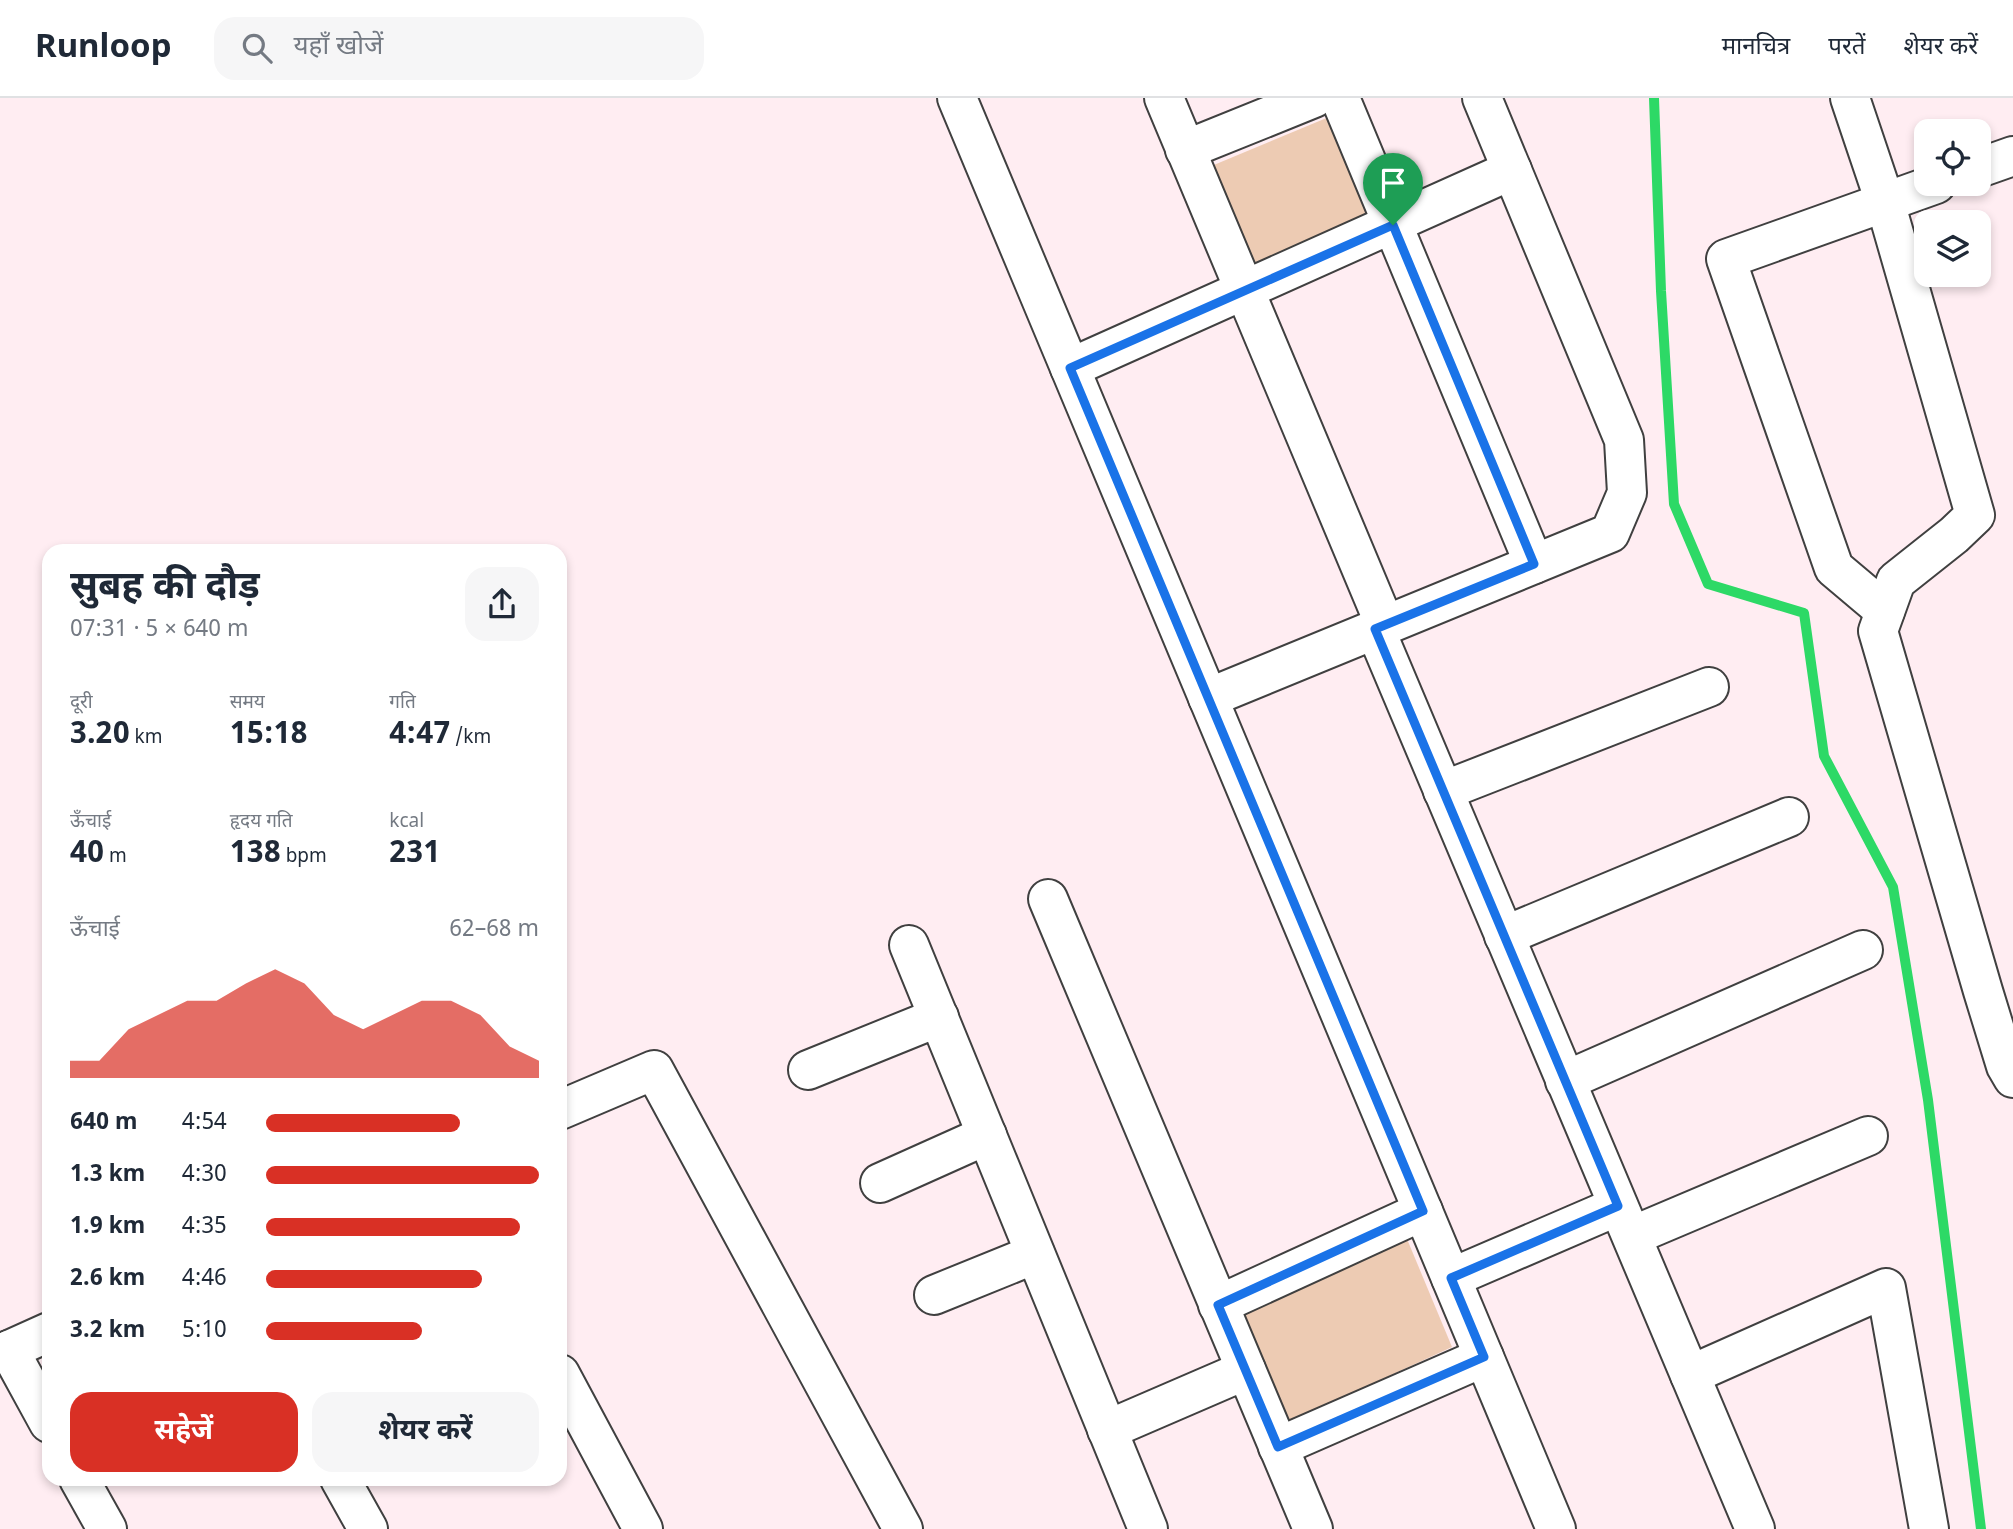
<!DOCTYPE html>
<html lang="hi">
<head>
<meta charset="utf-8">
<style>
  body { margin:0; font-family:Georgia,"Noto Sans Devanagari",serif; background:#f6f6f7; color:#1f2937; height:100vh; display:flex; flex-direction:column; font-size:26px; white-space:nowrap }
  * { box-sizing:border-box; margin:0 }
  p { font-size:23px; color:#747a83 }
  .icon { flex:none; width:38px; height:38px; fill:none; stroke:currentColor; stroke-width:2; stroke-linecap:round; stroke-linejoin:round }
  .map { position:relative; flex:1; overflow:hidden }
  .drawer { position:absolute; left:42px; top:446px; width:525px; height:942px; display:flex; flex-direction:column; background:#fff; border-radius:21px; box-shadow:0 4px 10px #0003 }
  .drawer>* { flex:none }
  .fabs { position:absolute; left:1914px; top:21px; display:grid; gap:14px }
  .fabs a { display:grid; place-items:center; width:77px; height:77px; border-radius:14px; background:#fff; box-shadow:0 4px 10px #0003; font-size:35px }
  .pin { position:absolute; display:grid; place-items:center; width:60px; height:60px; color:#fff; margin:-72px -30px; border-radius:50% 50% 50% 0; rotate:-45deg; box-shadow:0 0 7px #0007 }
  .pin .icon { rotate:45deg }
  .round { display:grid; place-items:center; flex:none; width:74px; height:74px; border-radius:21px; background:#f6f6f7 }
  .overview { display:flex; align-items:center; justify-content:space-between; height:119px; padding:0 28px }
  h1 { font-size:38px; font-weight:700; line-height:52px }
  .figures { display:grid; grid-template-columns:repeat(3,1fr); gap:10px; height:119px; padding:7px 28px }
  .figures div { display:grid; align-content:center }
  .figures b { font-size:30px; font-weight:700 }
  .figures small { font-size:19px; font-weight:400 }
  .figures p { font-size:19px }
  .chart { height:196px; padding:14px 28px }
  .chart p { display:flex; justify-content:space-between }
  .chart svg { width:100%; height:126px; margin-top:7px; fill:#d93025; opacity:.7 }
  .button { display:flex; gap:14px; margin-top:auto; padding:14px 28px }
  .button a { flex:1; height:80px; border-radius:21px; background:#d93025; color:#fff; font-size:28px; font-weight:700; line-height:80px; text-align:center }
  .button a+a { background:#f6f6f7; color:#1f2937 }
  ul { padding:0 28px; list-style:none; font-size:23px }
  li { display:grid; grid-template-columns:112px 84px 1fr; align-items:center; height:52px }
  li i { height:18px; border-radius:9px; background:#d93025 }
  header { display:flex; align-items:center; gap:42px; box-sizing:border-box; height:98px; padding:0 35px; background:#fff; border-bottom:2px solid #e0e1e3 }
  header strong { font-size:33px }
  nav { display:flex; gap:38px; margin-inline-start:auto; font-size:24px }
  .search { width:490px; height:63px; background:#f6f6f7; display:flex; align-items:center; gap:18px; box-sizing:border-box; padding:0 24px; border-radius:21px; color:#747a83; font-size:26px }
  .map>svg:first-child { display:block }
  .park { fill:#edcbb3 }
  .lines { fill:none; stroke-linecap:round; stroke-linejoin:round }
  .stream { stroke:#2dd966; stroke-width:10 }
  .minor-casing { stroke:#404040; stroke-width:42 }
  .minor { stroke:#fff; stroke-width:38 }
  .route-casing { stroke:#fff; stroke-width:14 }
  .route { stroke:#1a73e8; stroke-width:9 }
</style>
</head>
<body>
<header>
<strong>Runloop</strong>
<div class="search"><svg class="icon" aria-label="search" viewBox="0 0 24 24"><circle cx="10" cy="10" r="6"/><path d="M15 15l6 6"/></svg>यहाँ खोजें</div>
<nav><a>मानचित्र</a><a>परतें</a><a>शेयर करें</a></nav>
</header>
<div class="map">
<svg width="2013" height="1431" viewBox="0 0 2013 1431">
  <rect width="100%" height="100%" fill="#ffedf2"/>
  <!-- park -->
  <g class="park">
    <path d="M1329,19L1370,116L1250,167L1209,69Z"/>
    <path d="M1407,1141L1452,1249L1289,1324L1244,1214Z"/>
  </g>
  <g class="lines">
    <!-- stream -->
    <path class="stream" d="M1654,0L1661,193L1674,406L1708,486L1804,515L1824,658L1893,789L1928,1002L1981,1431"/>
    <!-- minor casing -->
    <g class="minor-casing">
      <g id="minor">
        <path d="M957,0L1556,1431"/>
        <path d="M1164,0L1385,527"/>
        <path d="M1340,0L1534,466"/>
        <path d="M1850,0L1885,104L1975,417L1954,437L1896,483L1878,533L1983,893L2006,968L2013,980"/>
        <path d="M1185,52L1314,0"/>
        <path d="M1979,70L2013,58"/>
        <path d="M1070,270L1512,72"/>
        <path d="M1885,513L1834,470L1726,161L1936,86"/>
        <path d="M1375,531L1755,1431"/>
        <path d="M1208,600L1610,435L1627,395L1624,342L1482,0"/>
        <path d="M1443,693L1709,589"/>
        <path d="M1048,801L1313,1431"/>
        <path d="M1504,838L1789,719"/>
        <path d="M909,847L1148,1431"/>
        <path d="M808,972L939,919"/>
        <path d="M1565,983L1863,852"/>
        <path d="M560,1012L654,972L903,1431"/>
        <path d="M880,1085L987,1037"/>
        <path d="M1632,1138L1868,1038"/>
        <path d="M1451,1180L1618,1108"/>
        <path d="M934,1197L1035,1156"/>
        <path d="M1218,1207L1423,1113"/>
        <path d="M9,1252L49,1325"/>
        <path d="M0,1256L49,1234"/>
        <path d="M560,1276L643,1431"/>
        <path d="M1690,1277L1886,1190L1929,1431"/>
        <path d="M1107,1332L1246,1272"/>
        <path d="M1278,1349L1484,1259"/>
        <path d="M79,1381L107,1431"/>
        <path d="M340,1381L368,1431"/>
      </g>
    </g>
    <!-- minor -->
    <use href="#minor" class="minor"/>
  </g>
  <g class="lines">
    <!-- route casing -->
    <g class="route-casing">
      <path id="route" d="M1393,127L1534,466L1375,531L1618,1108L1451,1180L1484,1259L1278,1349L1218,1207L1423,1113L1070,270Z"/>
    </g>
    <!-- route -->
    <use href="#route" class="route"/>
  </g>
</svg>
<div class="fabs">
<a><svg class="icon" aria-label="locate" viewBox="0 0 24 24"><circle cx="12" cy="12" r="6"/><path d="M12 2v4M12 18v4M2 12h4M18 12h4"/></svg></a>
<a><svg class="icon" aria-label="layers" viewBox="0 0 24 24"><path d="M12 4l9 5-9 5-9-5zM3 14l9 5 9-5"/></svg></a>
</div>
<div class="pin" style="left:1393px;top:127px;background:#1e9e55"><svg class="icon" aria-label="arrive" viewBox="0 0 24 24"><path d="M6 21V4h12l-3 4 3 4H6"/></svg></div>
<section class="drawer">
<div class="overview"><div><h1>सुबह की दौड़</h1><p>07:31 · 5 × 640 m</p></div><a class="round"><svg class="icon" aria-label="share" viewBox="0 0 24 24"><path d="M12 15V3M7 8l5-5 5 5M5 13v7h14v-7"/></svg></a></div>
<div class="figures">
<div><p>दूरी</p><b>3.20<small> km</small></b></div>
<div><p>समय</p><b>15:18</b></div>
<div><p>गति</p><b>4:47<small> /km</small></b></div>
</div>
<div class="figures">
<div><p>ऊँचाई</p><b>40<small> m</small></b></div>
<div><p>हृदय गति</p><b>138<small> bpm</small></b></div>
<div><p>kcal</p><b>231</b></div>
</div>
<div class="chart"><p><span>ऊँचाई</span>62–68 m</p>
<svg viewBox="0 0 160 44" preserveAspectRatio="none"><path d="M0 44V38L10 38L20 27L30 22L40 17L50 17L60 11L70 6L80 11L90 22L100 27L110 22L120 17L130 17L140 22L150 33L160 38V44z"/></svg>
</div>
<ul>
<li><b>640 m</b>4:54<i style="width:71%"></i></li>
<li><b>1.3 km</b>4:30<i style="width:100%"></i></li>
<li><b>1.9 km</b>4:35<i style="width:93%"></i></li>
<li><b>2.6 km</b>4:46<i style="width:79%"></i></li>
<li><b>3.2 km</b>5:10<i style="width:57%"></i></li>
</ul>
<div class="button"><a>सहेजें</a><a>शेयर करें</a></div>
</section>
</div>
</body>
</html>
